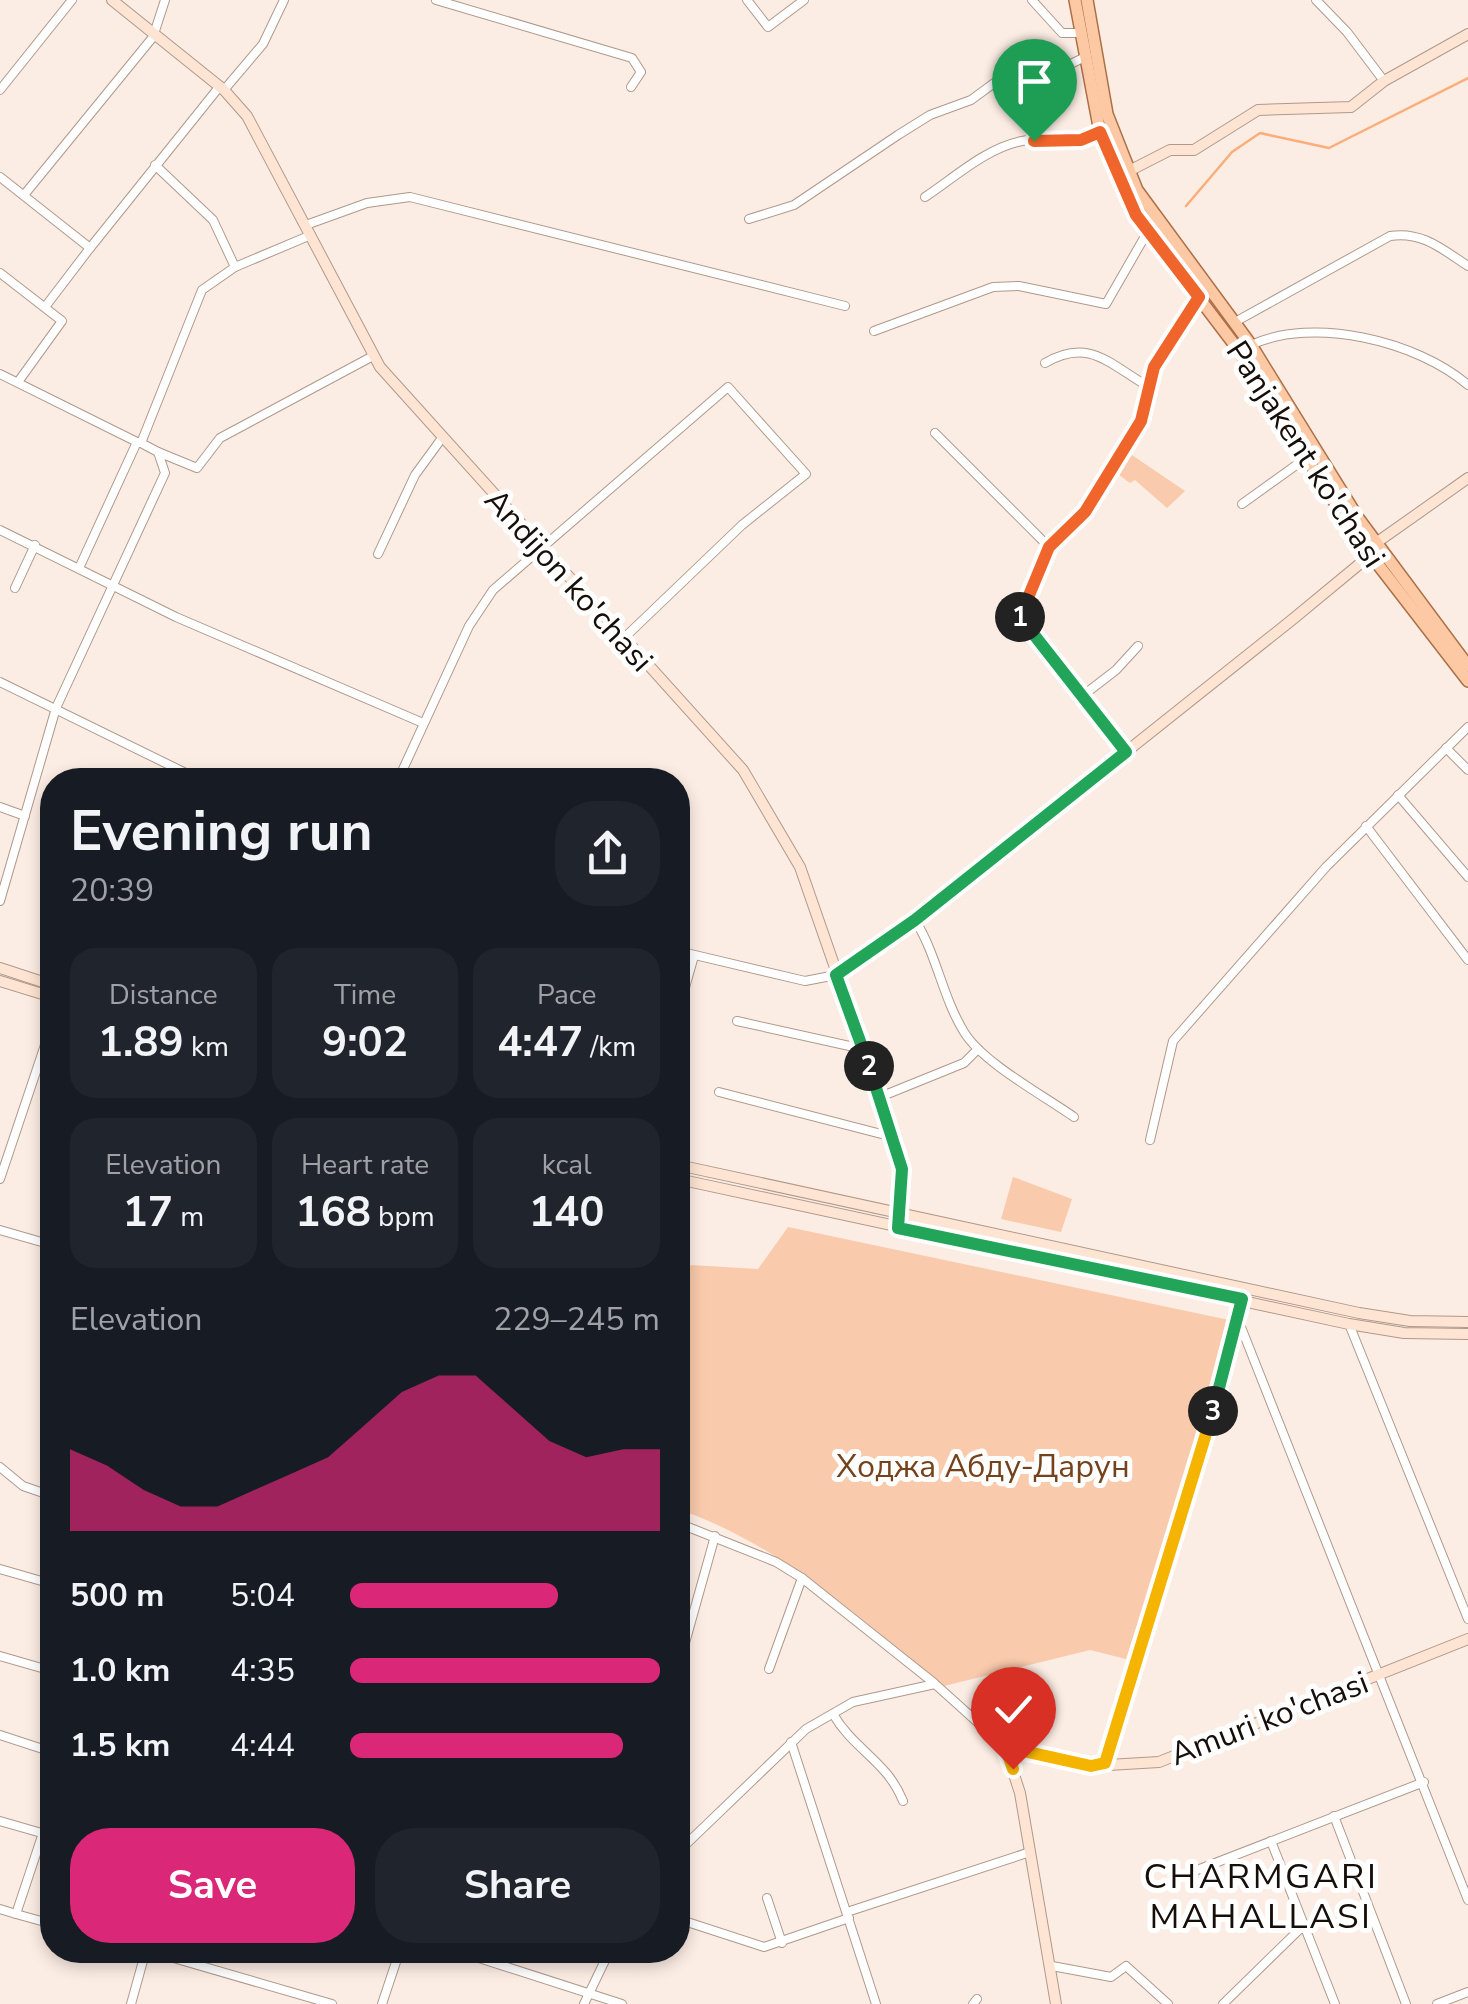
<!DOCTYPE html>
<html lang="en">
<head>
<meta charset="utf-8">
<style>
  body { margin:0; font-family:"Nunito Sans",sans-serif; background:#20242c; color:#f1f3f6; height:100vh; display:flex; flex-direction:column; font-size:38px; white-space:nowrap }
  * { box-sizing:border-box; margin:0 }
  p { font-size:32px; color:#9ea1a6 }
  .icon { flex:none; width:55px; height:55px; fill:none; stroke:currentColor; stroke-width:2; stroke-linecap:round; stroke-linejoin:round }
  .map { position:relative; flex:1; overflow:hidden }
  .panel { position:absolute; left:40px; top:768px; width:650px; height:1195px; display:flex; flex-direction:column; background:#171b24; border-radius:40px; box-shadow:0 5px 15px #0003 }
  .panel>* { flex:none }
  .pin { position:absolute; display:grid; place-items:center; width:85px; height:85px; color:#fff; margin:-102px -42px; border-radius:50% 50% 50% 0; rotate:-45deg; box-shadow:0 0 10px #0007 }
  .pin .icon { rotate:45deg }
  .km { position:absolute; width:50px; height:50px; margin:-25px; border-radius:50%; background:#222; color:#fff; font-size:28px; line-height:50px; text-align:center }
  .round { display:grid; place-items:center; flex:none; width:105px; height:105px; border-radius:40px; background:#20242c }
  .headline { display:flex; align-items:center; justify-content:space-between; height:170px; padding:0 30px }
  h1 { font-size:55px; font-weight:700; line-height:75px }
  .figures { display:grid; grid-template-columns:repeat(3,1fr); gap:15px; height:170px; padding:10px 30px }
  .figures div { display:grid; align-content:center; border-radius:25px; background:#20242c; text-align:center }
  .figures b { font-size:42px; font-weight:700 }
  .figures small { font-size:28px; font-weight:400 }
  .figures p { font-size:28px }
  .chart { height:280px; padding:20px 30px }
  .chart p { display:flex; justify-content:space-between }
  .chart svg { width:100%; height:180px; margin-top:10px; fill:#db2777; opacity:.7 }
  .action { display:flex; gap:20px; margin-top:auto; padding:20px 30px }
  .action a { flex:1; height:115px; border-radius:40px; background:#db2777; color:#fff; font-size:40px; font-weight:700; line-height:115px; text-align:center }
  .action a+a { background:#20242c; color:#f1f3f6 }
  ul { padding:0 30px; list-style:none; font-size:32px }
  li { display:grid; grid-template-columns:160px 120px 1fr; align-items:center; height:75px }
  li i { height:25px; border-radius:12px; background:#db2777 }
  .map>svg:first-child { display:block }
  .green { fill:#f9caab }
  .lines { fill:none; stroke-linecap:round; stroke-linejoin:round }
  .stream { stroke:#fcad78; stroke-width:2.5 }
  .street-casing { stroke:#b0998b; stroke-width:10 }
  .secondary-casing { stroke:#b0998b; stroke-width:12 }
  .primary-casing { stroke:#ac7047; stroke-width:14 }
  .street { stroke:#fff; stroke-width:8 }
  .secondary { stroke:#fee4d2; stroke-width:10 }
  .primary { stroke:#fdc9a5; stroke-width:11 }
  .split-1-casing { stroke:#fff; stroke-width:20 }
  .split-2-casing { stroke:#fff; stroke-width:20 }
  .split-3-casing { stroke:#fff; stroke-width:20 }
  .split-4-casing { stroke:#fff; stroke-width:20 }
  .split-1 { stroke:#f0652b; stroke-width:12 }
  .split-2 { stroke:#22a559; stroke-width:12 }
  .split-3 { stroke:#22a559; stroke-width:12 }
  .split-4 { stroke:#f5b400; stroke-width:12 }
  .labels { text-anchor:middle; stroke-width:10; stroke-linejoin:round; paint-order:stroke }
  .street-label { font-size:32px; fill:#160e09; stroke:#fff }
  .park-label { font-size:32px; fill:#75421c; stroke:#fff }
  .neighbourhood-label { font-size:35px; letter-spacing:2.5px; fill:#160e09; stroke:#fff }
</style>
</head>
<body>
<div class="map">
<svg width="1468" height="2004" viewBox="0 0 1468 2004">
  <rect width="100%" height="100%" fill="#fcede4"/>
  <!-- green -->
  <g class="green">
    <path d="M1129,453L1185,491L1167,508L1135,480L1130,483L1115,472Z"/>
    <path d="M1013,1177L1072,1199L1061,1232L1001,1219Z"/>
    <path d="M788,1227L1229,1320L1204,1419L1126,1659L1090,1650L944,1686C859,1618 782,1545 678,1509V1287L691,1265L758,1269Z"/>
  </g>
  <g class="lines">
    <!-- stream -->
    <path class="stream" d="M1186,206L1232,152L1260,133L1329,148L1468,78"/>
    <!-- street casing -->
    <g class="street-casing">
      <g id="street">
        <path d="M436,0L632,58L641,72L631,87"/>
        <path d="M747,0L768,27L804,0"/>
        <path d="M1032,0L1062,33H1079"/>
        <path d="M1316,0L1347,32L1384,81"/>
        <path d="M0,90L72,0"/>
        <path d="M224,90L263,44L284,0"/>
        <path d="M155,165L213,220L235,267"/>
        <path d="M0,177L90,248L45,307"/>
        <path d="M24,195L153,37L165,0"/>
        <path d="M925,197C954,178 986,148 1022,141C1049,136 1073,143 1100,132"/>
        <path d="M749,219L794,205L898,135L930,115L971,100L1016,67L1024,66L1040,79L1083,58"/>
        <path d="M306,225L367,203L410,197L845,306"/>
        <path d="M90,248L220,86"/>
        <path d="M0,273L62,321L18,382"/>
        <path d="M1235,322L1390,236C1422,231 1442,249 1468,266"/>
        <path d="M874,331L993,287L1019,286L1106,304L1148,231"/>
        <path d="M1251,345C1313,316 1417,341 1468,385"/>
        <path d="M1045,363C1089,337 1109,364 1149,387"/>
        <path d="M0,374L137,442"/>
        <path d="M935,433L1049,547"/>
        <path d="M158,452L197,468L220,438L373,356"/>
        <path d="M1242,504L1306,458"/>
        <path d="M0,530L176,617L423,723"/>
        <path d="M378,554L415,475L442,438"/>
        <path d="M80,566L137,442L141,443L202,290L235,267L311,235"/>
        <path d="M15,588L35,545"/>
        <path d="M0,682L200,780"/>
        <path d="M1081,697L1116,670L1138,646"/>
        <path d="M1446,748L1468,770"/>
        <path d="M1125,752L1019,616L1049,547L1085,512L1141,421L1154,367L1199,297"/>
        <path d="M398,780L469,626L493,590L728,387L806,474L742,525L623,639"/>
        <path d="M1398,795L1468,877"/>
        <path d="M0,807L25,816"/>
        <path d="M1366,826L1468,960"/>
        <path d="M0,901L56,708L165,473L158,452L141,443"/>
        <path d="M915,920C937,955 942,996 964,1032C983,1063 1043,1095 1074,1117"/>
        <path d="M678,951L805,981L836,975"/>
        <path d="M678,1012L694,956"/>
        <path d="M737,1021L863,1049"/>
        <path d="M719,1092L893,1137"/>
        <path d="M880,1097L964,1063L978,1049"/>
        <path d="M1150,1140L1173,1041L1326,867L1468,727"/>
        <path d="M0,1179L52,1024"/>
        <path d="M0,1230L52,1245"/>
        <path d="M1237,1317L1468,1900"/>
        <path d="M1349,1324L1468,1619"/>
        <path d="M0,1467L23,1486L52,1496"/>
        <path d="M678,1523L776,1562L802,1578L934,1683"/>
        <path d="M0,1569L52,1584"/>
        <path d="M0,1656L52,1671"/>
        <path d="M678,1668L715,1536"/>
        <path d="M769,1669L802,1578"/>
        <path d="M833,1714C854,1750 887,1761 903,1801"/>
        <path d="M0,1735L52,1752"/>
        <path d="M791,1742L876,2004"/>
        <path d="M1105,1763L1220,1389L1243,1296"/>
        <path d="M1334,1816L1406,2004"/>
        <path d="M0,1821L52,1836"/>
        <path d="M43,1833L16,1914L52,1924"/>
        <path d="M1271,1841L1335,2004"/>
        <path d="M678,1852L806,1729L853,1702L935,1684L1005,1747"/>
        <path d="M1192,1872L1424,1782"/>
        <path d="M767,1898L782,1943"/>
        <path d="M0,1909L16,1914"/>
        <path d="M847,1912L1030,1852"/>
        <path d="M678,1919L764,1947L849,1918"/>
        <path d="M146,1950L332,2004"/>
        <path d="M454,1950L622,2004"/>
        <path d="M1052,1966L1111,1977L1126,1966L1168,2004"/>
        <path d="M131,2004L146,1950"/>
        <path d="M382,2004L400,1950"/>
        <path d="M584,2004L610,1950"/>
        <path d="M973,2004L977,1999"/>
        <path d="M1223,2004L1304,1925"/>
        <path d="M1437,2004L1468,1992"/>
      </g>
    </g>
    <!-- secondary casing -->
    <g class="secondary-casing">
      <g id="secondary">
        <path d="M112,0L224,90L247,116L380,367L743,770L800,867L880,1097L901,1169L898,1228"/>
        <path d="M1127,172L1170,150H1194L1258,110L1351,107L1384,81L1468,34"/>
        <path d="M0,968L52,985"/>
        <path d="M836,975L915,920L1293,619L1362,562L1376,543L1468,478"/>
        <path d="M0,981L52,997"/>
        <path d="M678,1165L1359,1313L1410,1321L1468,1322"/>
        <path d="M678,1179L1349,1324L1404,1333L1468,1334"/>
        <path d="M1005,1747L1091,1766L1159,1762L1468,1639"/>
        <path d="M1005,1747L1020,1793L1056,2004"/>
      </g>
    </g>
    <!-- primary casing -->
    <g class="primary-casing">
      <g id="primary">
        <path d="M1075,0L1100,132L1136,215L1240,352L1356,536L1468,681"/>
        <path d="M1087,0L1107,114L1137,190L1251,345L1358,518L1468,666"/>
      </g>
    </g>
    <!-- street -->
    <use href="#street" class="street"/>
    <!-- secondary -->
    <use href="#secondary" class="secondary"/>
    <!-- primary -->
    <use href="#primary" class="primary"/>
  </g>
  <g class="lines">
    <!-- split-1 casing -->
    <g class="split-1-casing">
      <path id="split-1" d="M1020,617L1049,547L1085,512L1141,421L1154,367L1199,297L1136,215L1100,132L1081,140L1034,141"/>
    </g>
    <!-- split-2 casing -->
    <g class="split-2-casing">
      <path id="split-2" d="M869,1066L836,975L915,920L1126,752L1020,617"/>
    </g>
    <!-- split-3 casing -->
    <g class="split-3-casing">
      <path id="split-3" d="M869,1066L902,1169L898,1228L1242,1299L1213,1411"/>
    </g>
    <!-- split-4 casing -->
    <g class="split-4-casing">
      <path id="split-4" d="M1013,1769L1005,1747L1091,1766L1105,1763L1213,1411"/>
    </g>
    <!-- split-1 -->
    <use href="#split-1" class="split-1"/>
    <!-- split-2 -->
    <use href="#split-2" class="split-2"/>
    <!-- split-3 -->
    <use href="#split-3" class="split-3"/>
    <!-- split-4 -->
    <use href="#split-4" class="split-4"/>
  </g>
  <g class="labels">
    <!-- street labels -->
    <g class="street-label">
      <text transform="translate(1306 454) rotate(57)" y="11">Panjakent ko'chasi</text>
      <text transform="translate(569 580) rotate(48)" y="11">Andijon ko'chasi</text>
      <text transform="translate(1269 1718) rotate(-21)" y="11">Amuri ko'chasi</text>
    </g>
    <!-- park labels -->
    <g class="park-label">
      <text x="983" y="1477">Ходжа Абду-Дарун</text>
    </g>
    <!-- neighbourhood labels -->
    <g class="neighbourhood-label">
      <text x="1261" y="1888">CHARMGARI<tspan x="1261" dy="40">MAHALLASI</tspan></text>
    </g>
  </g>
</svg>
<div class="pin" style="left:1034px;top:141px;background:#1e9e55"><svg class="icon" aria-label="arrive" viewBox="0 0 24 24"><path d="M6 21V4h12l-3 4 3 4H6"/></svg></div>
<div class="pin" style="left:1013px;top:1769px;background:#d93025"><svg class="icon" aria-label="check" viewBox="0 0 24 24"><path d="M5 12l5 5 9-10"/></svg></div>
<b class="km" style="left:1020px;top:617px">1</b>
<b class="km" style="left:869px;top:1066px">2</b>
<b class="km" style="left:1213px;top:1411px">3</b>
<section class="panel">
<div class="headline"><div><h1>Evening run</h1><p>20:39</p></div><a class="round"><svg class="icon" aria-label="share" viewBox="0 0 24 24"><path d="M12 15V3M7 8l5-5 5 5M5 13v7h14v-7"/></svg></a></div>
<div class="figures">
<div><p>Distance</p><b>1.89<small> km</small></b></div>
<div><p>Time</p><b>9:02</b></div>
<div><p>Pace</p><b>4:47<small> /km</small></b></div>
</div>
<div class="figures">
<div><p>Elevation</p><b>17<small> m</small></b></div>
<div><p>Heart rate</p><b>168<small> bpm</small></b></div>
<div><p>kcal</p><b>140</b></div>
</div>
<div class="chart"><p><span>Elevation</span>229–245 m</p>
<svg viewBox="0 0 160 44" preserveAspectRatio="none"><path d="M0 44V24L10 28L20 34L30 38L40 38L50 34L60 30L70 26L80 18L90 10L100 6L110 6L120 14L130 22L140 26L150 24L160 24V44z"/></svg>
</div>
<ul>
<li><b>500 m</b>5:04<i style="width:67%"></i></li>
<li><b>1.0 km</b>4:35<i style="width:100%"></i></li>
<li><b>1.5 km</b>4:44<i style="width:88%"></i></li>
</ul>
<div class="action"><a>Save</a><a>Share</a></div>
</section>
</div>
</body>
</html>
